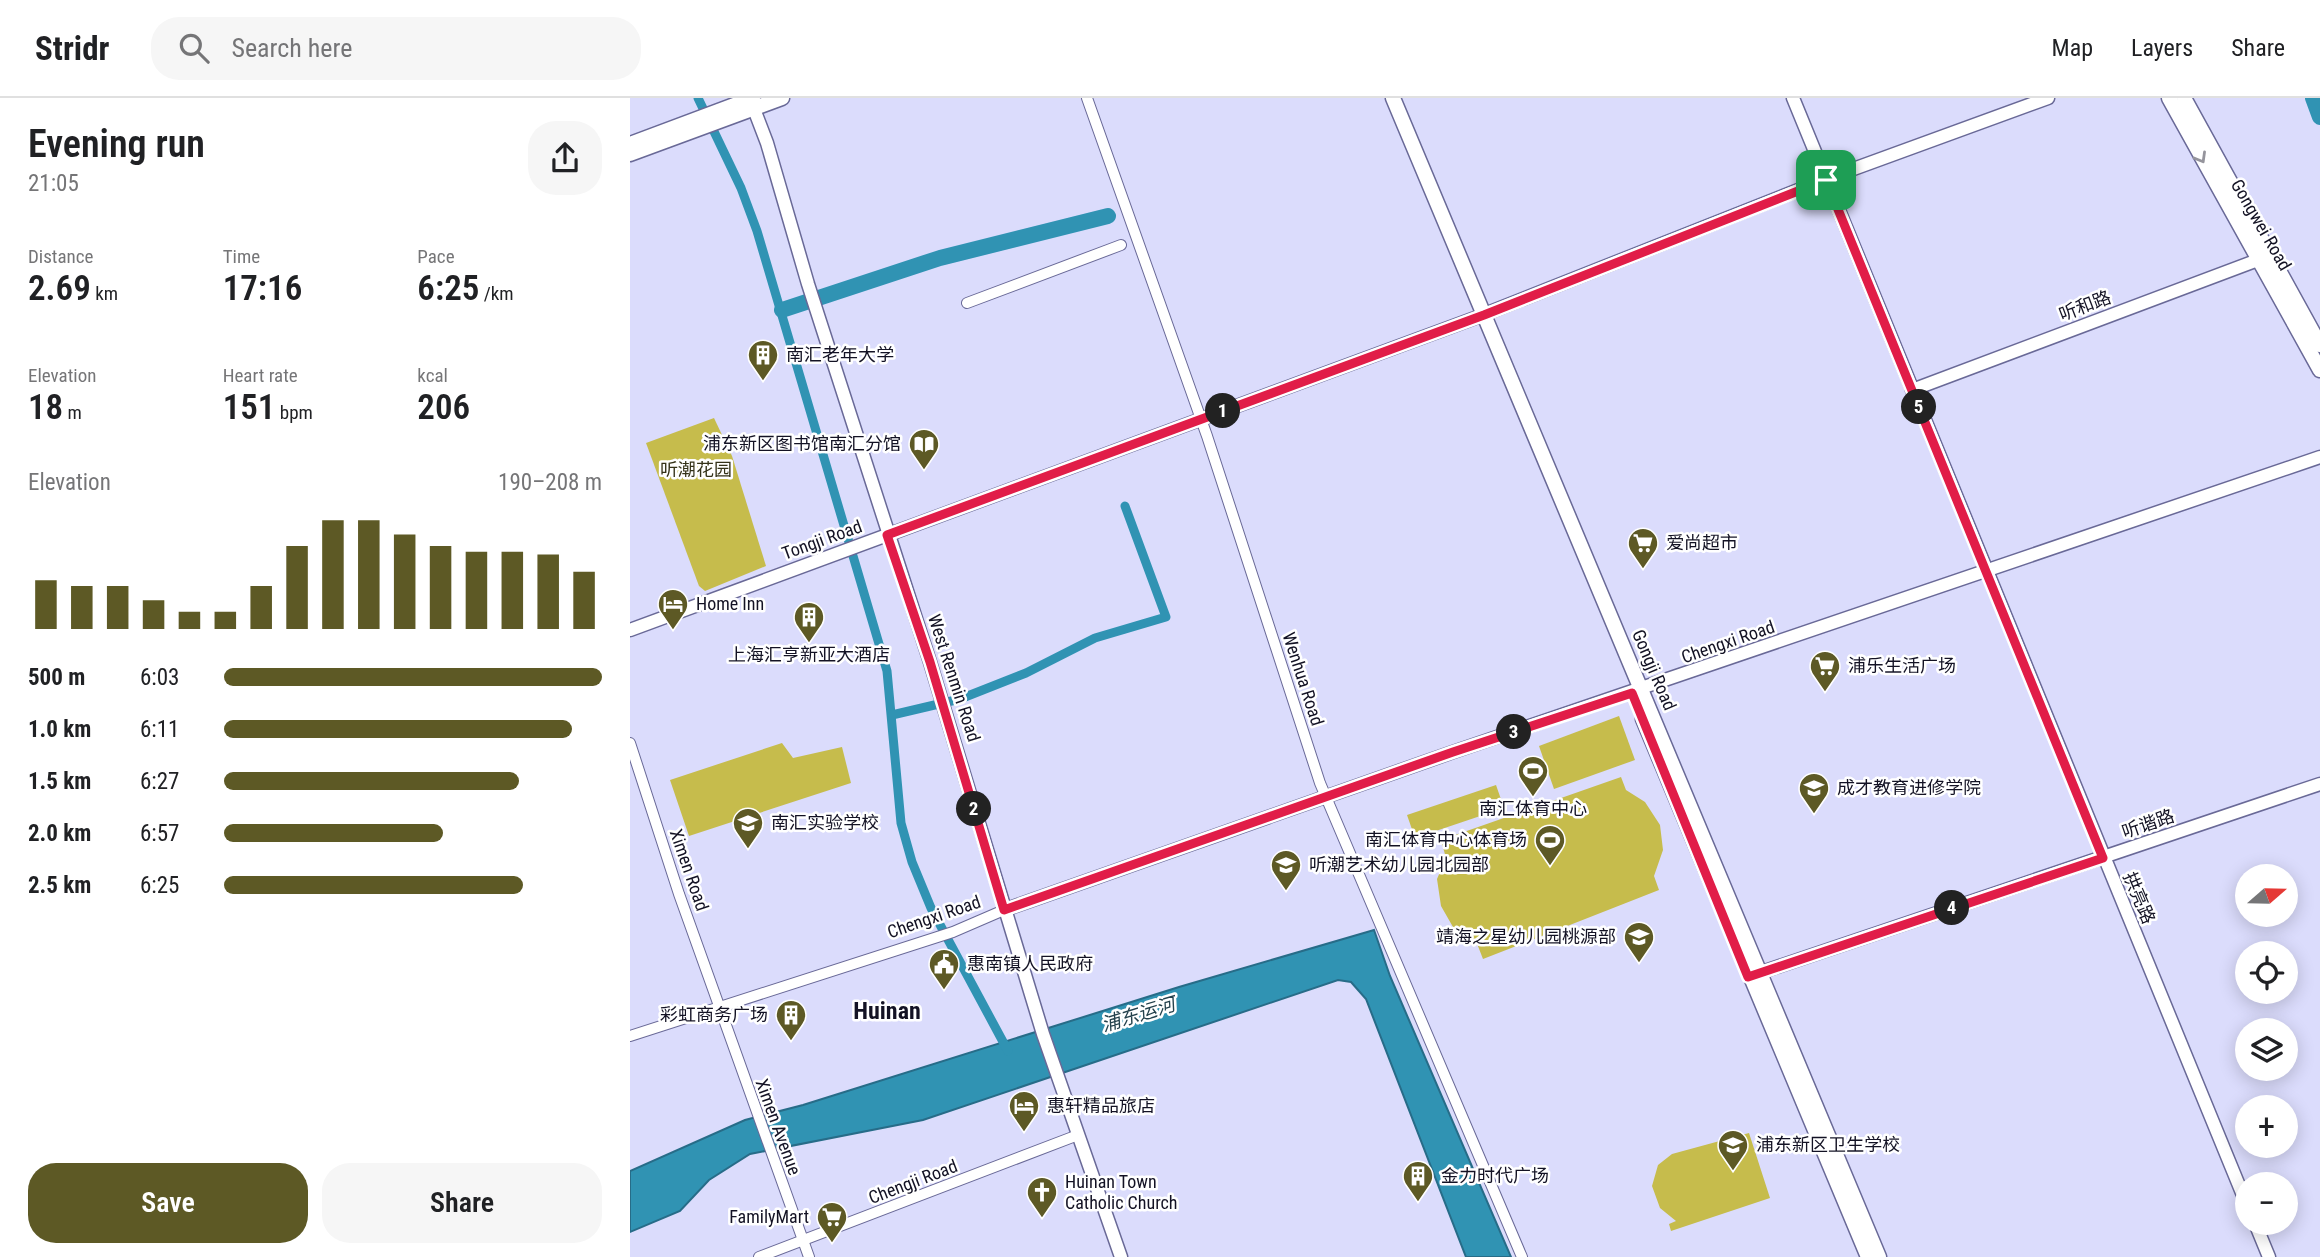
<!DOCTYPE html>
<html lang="en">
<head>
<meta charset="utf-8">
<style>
  body { margin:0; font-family:"Roboto Condensed","Noto Sans SC",sans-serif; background:#f6f6f6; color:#202124; height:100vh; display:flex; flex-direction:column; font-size:26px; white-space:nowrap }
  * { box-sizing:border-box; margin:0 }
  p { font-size:23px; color:#757577 }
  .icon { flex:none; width:38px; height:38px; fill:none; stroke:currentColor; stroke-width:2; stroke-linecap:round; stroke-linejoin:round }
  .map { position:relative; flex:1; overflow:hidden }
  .details { display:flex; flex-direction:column; background:#fff; width:630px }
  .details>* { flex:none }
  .needle { width:46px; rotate:70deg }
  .tools { position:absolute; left:1605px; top:766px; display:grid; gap:14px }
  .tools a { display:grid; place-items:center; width:63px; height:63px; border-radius:50%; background:#fff; box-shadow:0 4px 18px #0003; font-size:35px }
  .pin { position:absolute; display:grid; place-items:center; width:60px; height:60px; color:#fff; margin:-30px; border-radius:14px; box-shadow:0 4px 10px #0006 }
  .km { position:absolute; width:35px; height:35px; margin:-18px; border-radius:50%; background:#222; color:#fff; font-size:19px; line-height:35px; text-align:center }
  .round { display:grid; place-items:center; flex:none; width:74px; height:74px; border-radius:28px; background:#f6f6f6 }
  .overview { display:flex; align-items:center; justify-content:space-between; height:119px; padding:0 28px }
  h1 { font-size:38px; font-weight:600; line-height:52px }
  .stats { display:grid; grid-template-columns:repeat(3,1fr); gap:10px; height:119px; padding:7px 28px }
  .stats div { display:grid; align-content:center }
  .stats b { font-size:35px; font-weight:600 }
  .stats small { font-size:19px; font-weight:400 }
  .stats p { font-size:19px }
  .chart { height:196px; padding:14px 28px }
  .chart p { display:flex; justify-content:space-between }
  .chart svg { width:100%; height:126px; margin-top:7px; stroke:#5d5925; stroke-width:6 }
  .action { display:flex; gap:14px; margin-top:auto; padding:14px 28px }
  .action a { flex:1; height:80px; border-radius:28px; background:#5d5925; color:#fff; font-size:28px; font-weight:600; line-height:80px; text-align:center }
  .action a+a { background:#f6f6f6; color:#202124 }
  ul { padding:0 28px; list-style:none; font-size:23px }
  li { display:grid; grid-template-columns:112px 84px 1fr; align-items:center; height:52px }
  li i { height:18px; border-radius:9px; background:#5d5925 }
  header { display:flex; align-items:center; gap:42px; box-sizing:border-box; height:98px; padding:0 35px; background:#fff; border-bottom:2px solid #e0e0e0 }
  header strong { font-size:33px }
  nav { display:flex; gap:38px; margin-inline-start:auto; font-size:24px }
  .search { width:490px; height:63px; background:#f6f6f6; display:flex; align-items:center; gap:18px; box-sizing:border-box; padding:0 24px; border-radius:28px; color:#757577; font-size:26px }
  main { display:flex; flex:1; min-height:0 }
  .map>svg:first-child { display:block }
  .green { fill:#c6bc4c }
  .water { fill:#3093b3; stroke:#276c88; stroke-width:2 }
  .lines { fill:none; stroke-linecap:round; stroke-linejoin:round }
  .canal { stroke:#3093b3; stroke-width:9 }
  .river { stroke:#3093b3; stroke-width:16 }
  .minor-casing { stroke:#696997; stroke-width:12 }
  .tertiary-casing { stroke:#696997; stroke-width:15 }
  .secondary-casing { stroke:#696997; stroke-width:17 }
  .minor { stroke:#fff; stroke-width:10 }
  .tertiary { stroke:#fff; stroke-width:12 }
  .secondary { stroke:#fff; stroke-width:14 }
  .oneway { stroke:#95949c }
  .route-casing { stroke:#fff; stroke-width:14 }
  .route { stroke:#e11d48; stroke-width:9 }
  .labels { text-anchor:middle; stroke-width:5; stroke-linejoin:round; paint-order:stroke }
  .street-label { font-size:18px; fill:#131224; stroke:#fff }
  .poi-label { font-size:18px; fill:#131224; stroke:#fff; text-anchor:start }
  .park-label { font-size:18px; fill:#343219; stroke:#fff }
  .water-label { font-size:19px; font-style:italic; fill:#24414c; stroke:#fff }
  .district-label { font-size:24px; font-weight:bold; fill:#131224; stroke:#fff }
</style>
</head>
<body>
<header>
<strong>Stridr</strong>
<div class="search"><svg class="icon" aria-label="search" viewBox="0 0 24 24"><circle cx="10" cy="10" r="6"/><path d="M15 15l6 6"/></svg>Search here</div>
<nav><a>Map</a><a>Layers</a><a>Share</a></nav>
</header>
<main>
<section class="details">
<div class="overview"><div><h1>Evening run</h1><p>21:05</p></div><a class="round"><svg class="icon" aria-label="share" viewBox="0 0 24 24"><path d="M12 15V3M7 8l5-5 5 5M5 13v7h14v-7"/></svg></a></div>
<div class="stats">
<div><p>Distance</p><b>2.69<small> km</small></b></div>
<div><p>Time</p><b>17:16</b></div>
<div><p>Pace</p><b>6:25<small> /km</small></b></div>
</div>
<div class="stats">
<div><p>Elevation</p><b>18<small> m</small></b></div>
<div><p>Heart rate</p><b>151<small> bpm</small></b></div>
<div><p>kcal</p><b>206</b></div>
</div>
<div class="chart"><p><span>Elevation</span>190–208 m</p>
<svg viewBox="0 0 160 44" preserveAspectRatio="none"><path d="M5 44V27M15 44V29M25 44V29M35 44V34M45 44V38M55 44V38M65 44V29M75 44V15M85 44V6M95 44V6M105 44V11M115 44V15M125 44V17M135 44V17M145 44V18M155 44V24"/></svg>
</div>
<ul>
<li><b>500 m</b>6:03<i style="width:100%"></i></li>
<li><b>1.0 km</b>6:11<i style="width:92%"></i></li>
<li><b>1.5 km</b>6:27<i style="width:78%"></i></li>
<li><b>2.0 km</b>6:57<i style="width:58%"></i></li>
<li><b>2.5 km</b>6:25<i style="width:79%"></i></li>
</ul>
<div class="action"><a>Save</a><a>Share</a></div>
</section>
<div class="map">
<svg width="1690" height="1159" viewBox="0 0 1690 1159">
  <rect width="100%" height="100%" fill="#dbdcfc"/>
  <!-- green -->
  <g class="green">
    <path d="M84,320L102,358L136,468L75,493L69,488L16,345Z"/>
    <path d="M989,618L1005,662L924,691L909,648Z"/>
    <path d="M152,645L163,660L212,649L221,685L59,738L40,682Z"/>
    <path d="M991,679L996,692L1015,704L1030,727L1033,752L1024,778L1029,792L853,861L846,843L823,829L811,808L807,781L816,760L811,742Z"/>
    <path d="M866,687L874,710L785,740L777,717Z"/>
    <path d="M1119,1035L1140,1100L1041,1133L1039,1126L1046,1123L1030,1110L1022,1088L1028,1067L1042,1056Z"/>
  </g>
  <!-- water -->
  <path class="water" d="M744,832L760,878L881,1159H836L736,901L721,884L708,882L293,1022L120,1056L79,1082L50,1113L0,1134V1073L115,1022L173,1007L549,889Z"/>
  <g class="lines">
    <!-- canal -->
    <g class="canal">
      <path d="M68,0L111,90L127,133L257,573L271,725L282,764L301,810L378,953"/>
      <path d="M262,617L330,601L396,575L465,540L536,519L495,408"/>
    </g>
    <!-- river -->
    <g class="river">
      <path d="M1683,0L1690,19"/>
      <path d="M152,212L310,160L478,118"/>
    </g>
    <!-- minor casing -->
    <g class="minor-casing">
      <g id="minor">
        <path d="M457,0L577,338L690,685L892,1159"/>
        <path d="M337,205L491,147"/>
        <path d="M0,645L49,796L179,1159"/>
        <path d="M0,938L323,834L374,812"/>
        <path d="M129,1159L448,1037"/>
      </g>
    </g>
    <!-- tertiary casing -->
    <g class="tertiary-casing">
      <g id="tertiary">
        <path d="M1163,0L1617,1107"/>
        <path d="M124,11L137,45L178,186L300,564L413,936L491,1159"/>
        <path d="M1282,292L1636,159"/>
        <path d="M0,532L845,220L1196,81L1418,0"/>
        <path d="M374,812L823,654L1690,359"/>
        <path d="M1123,877L1690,686"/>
        <path d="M1625,1125L1639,1159"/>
      </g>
    </g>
    <!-- secondary casing -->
    <g class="secondary-casing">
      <g id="secondary">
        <path d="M763,0L1249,1159"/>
        <path d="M1539,0L1690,272"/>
        <path d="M1554,0L1690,247"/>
        <path d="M0,46L123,0"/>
        <path d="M0,56L152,0"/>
        <path d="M1013,621L1238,1159"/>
      </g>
    </g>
    <!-- minor -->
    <use href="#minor" class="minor"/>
    <!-- tertiary -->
    <use href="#tertiary" class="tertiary"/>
    <!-- secondary -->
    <use href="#secondary" class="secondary"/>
  </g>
  <!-- one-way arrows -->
  <defs><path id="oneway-chevron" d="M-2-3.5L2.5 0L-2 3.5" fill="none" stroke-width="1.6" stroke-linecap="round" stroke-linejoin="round" transform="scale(1.75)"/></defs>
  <use class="oneway" href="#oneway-chevron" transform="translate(1571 60) rotate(60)"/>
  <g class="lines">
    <!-- route casing -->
    <g class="route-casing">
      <path id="route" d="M1196,82L1473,760L1118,879L1002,595L823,654L374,812L300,564L257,437L854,217Z"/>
    </g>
    <!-- route -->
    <use href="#route" class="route"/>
  </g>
  <!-- icons -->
  <defs>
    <g id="building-pin" transform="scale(1.575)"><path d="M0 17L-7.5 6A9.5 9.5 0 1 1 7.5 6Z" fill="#5d5925" stroke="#fff"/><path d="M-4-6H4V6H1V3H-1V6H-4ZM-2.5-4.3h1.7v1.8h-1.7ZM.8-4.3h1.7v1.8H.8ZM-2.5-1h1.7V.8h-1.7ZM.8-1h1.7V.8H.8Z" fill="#fff"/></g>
    <g id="library-pin" transform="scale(1.575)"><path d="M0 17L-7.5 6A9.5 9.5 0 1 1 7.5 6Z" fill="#5d5925" stroke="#fff"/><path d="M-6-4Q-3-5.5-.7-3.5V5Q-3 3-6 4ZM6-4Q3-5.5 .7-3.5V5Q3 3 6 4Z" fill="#fff"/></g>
    <g id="supermarket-pin" transform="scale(1.575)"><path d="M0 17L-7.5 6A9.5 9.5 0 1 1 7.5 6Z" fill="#5d5925" stroke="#fff"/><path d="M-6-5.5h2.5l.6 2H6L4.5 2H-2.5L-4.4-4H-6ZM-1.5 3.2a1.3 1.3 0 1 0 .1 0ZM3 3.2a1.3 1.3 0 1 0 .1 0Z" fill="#fff"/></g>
    <g id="hotel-pin" transform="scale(1.575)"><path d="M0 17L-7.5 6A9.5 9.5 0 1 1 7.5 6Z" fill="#5d5925" stroke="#fff"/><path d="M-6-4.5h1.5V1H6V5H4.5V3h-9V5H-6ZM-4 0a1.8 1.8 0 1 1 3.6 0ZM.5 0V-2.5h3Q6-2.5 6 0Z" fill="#fff"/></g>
    <g id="stadium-pin" transform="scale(1.575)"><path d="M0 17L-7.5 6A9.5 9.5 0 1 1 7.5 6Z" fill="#5d5925" stroke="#fff"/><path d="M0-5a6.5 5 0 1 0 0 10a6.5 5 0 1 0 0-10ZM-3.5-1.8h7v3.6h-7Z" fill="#fff"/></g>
    <g id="school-pin" transform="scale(1.575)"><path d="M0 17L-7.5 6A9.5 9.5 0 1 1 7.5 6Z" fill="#5d5925" stroke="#fff"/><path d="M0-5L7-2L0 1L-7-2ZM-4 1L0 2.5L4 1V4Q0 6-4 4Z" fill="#fff"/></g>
    <g id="civic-pin" transform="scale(1.575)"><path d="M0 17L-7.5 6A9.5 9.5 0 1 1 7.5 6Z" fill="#5d5925" stroke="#fff"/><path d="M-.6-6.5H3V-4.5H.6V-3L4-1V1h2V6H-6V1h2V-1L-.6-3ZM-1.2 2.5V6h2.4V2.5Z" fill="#fff"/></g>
    <g id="university-pin" transform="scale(1.575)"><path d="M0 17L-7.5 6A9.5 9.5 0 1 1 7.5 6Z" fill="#5d5925" stroke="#fff"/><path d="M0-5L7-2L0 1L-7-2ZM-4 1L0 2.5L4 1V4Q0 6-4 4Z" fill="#fff"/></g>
    <g id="church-pin" transform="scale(1.575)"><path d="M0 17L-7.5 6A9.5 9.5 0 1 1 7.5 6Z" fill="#5d5925" stroke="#fff"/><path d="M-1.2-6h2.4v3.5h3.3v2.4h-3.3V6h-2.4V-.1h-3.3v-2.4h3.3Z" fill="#fff"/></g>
  </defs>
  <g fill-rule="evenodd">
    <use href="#building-pin" x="133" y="257"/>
    <use href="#library-pin" x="294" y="346"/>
    <use href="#supermarket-pin" x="1013" y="445"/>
    <use href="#hotel-pin" x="43" y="506"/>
    <use href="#building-pin" x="179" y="519"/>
    <use href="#supermarket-pin" x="1195" y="568"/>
    <use href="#stadium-pin" x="903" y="673"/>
    <use href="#school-pin" x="1184" y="690"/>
    <use href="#school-pin" x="118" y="725"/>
    <use href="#stadium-pin" x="920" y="742"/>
    <use href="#school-pin" x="656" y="767"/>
    <use href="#school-pin" x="1009" y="839"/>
    <use href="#civic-pin" x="314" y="866"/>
    <use href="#building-pin" x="161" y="917"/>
    <use href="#hotel-pin" x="394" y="1008"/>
    <use href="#university-pin" x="1103" y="1047"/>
    <use href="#building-pin" x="788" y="1078"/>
    <use href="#church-pin" x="412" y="1094"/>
    <use href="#supermarket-pin" x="202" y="1119"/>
  </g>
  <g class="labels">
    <!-- street labels -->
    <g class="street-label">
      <text transform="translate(1631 127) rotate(60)" y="6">Gongwei Road</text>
      <text transform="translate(1455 208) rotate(-21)" y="6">听和路</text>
      <text transform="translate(192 442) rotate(-20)" y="6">Tongji Road</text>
      <text transform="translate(1098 544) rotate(-19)" y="6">Chengxi Road</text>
      <text transform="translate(1024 572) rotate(67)" y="6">Gongji Road</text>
      <text transform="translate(324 580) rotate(72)" y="6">West Renmin Road</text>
      <text transform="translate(673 581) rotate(72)" y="6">Wenhua Road</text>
      <text transform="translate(1518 726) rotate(-19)" y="6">听谐路</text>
      <text transform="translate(59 772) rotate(71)" y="6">Ximen Road</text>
      <text transform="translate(1509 800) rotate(67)" y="6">拱亮路</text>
      <text transform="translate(304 819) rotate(-19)" y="6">Chengxi Road</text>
      <text transform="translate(148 1029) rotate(70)" y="6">Ximen Avenue</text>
      <text transform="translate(283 1084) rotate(-21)" y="6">Chengji Road</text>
    </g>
    <!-- poi labels -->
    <g class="poi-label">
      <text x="156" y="263">南汇老年大学</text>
      <text x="271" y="352" text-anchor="end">浦东新区图书馆南汇分馆</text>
      <text x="1036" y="451">爱尚超市</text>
      <text x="66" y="512">Home Inn</text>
      <text x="179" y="563" text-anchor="middle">上海汇亨新亚大酒店</text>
      <text x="1218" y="574">浦乐生活广场</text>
      <text x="1207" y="696">成才教育进修学院</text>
      <text x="903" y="717" text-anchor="middle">南汇体育中心</text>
      <text x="141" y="731">南汇实验学校</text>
      <text x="897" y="748" text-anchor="end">南汇体育中心体育场</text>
      <text x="679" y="773">听潮艺术幼儿园北园部</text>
      <text x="986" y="845" text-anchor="end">靖海之星幼儿园桃源部</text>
      <text x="337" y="872">惠南镇人民政府</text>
      <text x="138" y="923" text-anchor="end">彩虹商务广场</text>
      <text x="417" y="1014">惠轩精品旅店</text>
      <text x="1126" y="1053">浦东新区卫生学校</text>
      <text x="811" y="1084">金力时代广场</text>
      <text x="435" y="1090">Huinan Town<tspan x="435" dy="21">Catholic Church</tspan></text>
      <text x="179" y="1125" text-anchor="end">FamilyMart</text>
    </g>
    <!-- park labels -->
    <g class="park-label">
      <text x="66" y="378">听潮花园</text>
    </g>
    <!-- water labels -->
    <g class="water-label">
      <text transform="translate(508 916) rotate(-17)" y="7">浦东运河</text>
    </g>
    <!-- district labels -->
    <g class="district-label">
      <text x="257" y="921">Huinan</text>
    </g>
  </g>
</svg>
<div class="tools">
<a><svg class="needle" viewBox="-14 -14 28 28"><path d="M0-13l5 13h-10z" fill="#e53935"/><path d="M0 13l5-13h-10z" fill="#757577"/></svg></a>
<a><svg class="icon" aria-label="locate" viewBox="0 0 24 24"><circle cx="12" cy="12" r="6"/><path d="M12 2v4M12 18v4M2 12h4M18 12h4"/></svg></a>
<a><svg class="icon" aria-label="layers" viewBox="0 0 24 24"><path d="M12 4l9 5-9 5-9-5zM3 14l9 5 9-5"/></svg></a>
<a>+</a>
<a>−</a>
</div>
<div class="pin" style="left:1196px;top:82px;background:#1e9e55"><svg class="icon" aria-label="arrive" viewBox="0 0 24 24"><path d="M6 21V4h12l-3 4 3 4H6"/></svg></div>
<b class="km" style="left:593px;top:313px">1</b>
<b class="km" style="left:344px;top:711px">2</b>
<b class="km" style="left:884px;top:634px">3</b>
<b class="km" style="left:1322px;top:810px">4</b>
<b class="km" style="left:1289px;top:309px">5</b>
</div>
</main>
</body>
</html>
